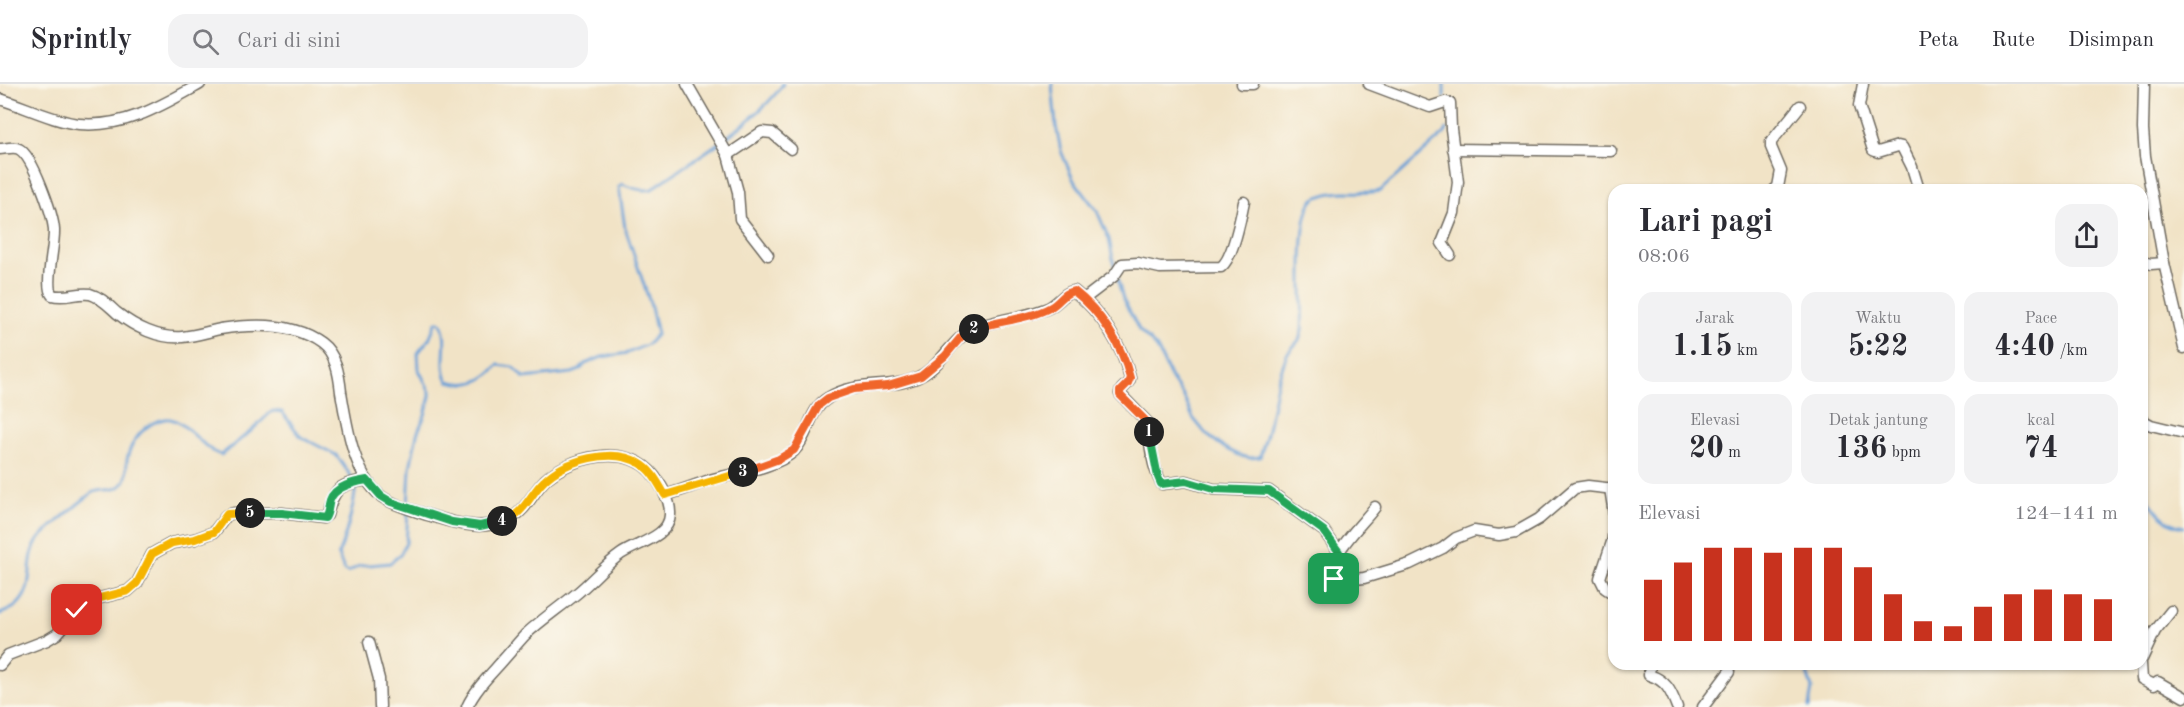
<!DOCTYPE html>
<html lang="id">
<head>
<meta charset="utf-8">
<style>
  body { margin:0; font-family:"Old Standard TT",serif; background:#f2f2f3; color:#2b2b33; height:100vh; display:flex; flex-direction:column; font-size:22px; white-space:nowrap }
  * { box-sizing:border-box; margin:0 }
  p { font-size:20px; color:#7c7c81 }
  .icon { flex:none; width:33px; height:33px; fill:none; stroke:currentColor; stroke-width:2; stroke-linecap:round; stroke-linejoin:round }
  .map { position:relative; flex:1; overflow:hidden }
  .panel { position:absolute; left:1608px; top:100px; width:540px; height:486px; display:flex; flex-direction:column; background:#fff; border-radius:18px; box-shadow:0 2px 4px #0004 }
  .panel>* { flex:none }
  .pin { position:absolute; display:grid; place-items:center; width:51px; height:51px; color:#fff; margin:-26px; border-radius:12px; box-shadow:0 3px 9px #0006 }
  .km { position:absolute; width:30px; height:30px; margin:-15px; border-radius:50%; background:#222; color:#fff; font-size:16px; line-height:30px; text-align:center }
  .round { display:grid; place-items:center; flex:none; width:63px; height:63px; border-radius:18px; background:#f2f2f3 }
  .head { display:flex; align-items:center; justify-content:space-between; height:102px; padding:0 30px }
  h1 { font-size:33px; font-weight:800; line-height:45px }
  .stats { display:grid; grid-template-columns:repeat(3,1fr); gap:9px; height:102px; padding:6px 30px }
  .stats div { display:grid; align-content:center; border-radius:15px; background:#f2f2f3; text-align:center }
  .stats b { font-size:30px; font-weight:800 }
  .stats small { font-size:16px; font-weight:400 }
  .stats p { font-size:16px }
  .chart { height:168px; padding:12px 30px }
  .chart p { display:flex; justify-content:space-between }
  .chart svg { width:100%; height:108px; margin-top:6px; stroke:#c8321e; stroke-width:6 }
  header { display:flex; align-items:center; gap:36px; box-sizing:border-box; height:84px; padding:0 30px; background:#fff; border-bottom:2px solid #e1e1e2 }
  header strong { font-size:28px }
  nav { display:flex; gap:33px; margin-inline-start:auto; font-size:21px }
  .search { width:420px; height:54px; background:#f2f2f3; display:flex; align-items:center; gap:15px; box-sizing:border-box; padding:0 21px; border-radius:18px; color:#7c7c81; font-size:22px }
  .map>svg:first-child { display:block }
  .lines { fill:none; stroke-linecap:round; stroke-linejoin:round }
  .stream { stroke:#689fd6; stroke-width:3 }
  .street-casing { stroke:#706b61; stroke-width:13 }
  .street { stroke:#fff; stroke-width:10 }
  .split-1-casing { stroke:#fff; stroke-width:12 }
  .split-2-casing { stroke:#fff; stroke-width:12 }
  .split-3-casing { stroke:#fff; stroke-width:12 }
  .split-4-casing { stroke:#fff; stroke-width:12 }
  .split-5-casing { stroke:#fff; stroke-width:12 }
  .split-6-casing { stroke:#fff; stroke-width:12 }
  .split-1 { stroke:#22a559; stroke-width:8 }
  .split-2 { stroke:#f0652b; stroke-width:8 }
  .split-3 { stroke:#f0652b; stroke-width:8 }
  .split-4 { stroke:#f5b400; stroke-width:8 }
  .split-5 { stroke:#22a559; stroke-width:8 }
  .split-6 { stroke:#f5b400; stroke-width:8 }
</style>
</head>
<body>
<header>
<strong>Sprintly</strong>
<div class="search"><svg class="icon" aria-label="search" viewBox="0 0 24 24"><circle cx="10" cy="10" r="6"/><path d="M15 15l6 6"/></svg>Cari di sini</div>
<nav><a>Peta</a><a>Rute</a><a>Disimpan</a></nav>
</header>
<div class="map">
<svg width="2184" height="623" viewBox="0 0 2184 623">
  <rect width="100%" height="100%" fill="#fbf7ec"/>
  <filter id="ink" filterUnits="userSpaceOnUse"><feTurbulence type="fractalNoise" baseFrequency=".0167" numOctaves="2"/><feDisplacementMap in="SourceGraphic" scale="12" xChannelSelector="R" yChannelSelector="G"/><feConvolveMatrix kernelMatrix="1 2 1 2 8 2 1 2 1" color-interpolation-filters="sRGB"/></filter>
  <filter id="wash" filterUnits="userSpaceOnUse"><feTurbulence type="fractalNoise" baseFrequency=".008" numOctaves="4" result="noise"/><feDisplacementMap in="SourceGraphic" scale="24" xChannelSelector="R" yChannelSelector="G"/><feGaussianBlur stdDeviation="1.35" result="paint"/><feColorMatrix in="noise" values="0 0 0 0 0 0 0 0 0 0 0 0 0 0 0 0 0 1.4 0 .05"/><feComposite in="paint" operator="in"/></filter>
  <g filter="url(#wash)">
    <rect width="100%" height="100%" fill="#f1e3c6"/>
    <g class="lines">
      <!-- stream -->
      <g class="stream">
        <path d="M1052,0L1056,42L1061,67L1073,95L1097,127L1109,155L1115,185"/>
        <path d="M1444,0V14"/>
        <path d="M1117,194L1123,215L1139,246L1157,264L1171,294L1184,313L1193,334L1207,351L1225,364L1241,372L1250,374L1260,373L1268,346L1277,299L1287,270L1299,256L1302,247C1304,217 1297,144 1311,119C1313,115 1317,113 1321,112C1342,104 1360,111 1380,107L1445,49L1447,45"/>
        <path d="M355,401C357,412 344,459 338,470L344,486L348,488L359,482L390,479L400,471L406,459L408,429"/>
        <path d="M2142,406C2153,422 2163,441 2184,443"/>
        <path d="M408,422L410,384L417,350L425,331L430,312V308L419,286L418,269L429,255L436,238H440C451,255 438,279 448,297C469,303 484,298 498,281L513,283L524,294L572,289L580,286L585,280L602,273L628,269L648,260L657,250L650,219L625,144L619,103L622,100C631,104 642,108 652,105C689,78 759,37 783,0"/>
        <path d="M0,530C5,528 12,525 16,522C38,503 23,476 39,455C43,449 89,410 94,408C104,405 118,408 124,398C128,393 126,383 127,376C130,358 145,338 165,335C184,332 202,366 221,371L251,347L270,329L273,327L282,328L301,353L336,371L353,395"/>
        <path d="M1807,580V589L1812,604L1809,623"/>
      </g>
    </g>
  </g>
  <g filter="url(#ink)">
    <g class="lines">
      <!-- street casing -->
      <g class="street-casing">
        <g id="street">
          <path d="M687,0L728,71L738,108L740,135L768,171"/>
          <path d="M1242,0H1253"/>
          <path d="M1369,0L1430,23L1445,18L1450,19L1451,45L1458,98L1454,129L1442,159L1450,171"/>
          <path d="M1863,0L1859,22L1873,66L1878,68L1898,62L1902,63L1912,83L1919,106"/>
          <path d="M2144,0L2143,45L2145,72L2164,179L2184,264"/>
          <path d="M0,15C23,22 56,38 79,40C125,44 161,22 200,0"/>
          <path d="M0,65C5,65 14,62 19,65C33,72 53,131 54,146C55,161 44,201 52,211C65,215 77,208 90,210C101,213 109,222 117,229C135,243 159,255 182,253C195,252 207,248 220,245C251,240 293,238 321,259C336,270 339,290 341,308C347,342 353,390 382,413C395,422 413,426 428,431C442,435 456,440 470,441C484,443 501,440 513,433C527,425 533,408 545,396C570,373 623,360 650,387C660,398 671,416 670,431C669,453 637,459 621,470C605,481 592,497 576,510C559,524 541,536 525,551C515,562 506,573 496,584C485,596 474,608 467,623"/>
          <path d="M1453,65L1611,67"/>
          <path d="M728,71L762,48L772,49L791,65"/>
          <path d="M1774,106L1778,103L1781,87L1771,63V58L1800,22"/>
          <path d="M2142,178L2151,180L2164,179"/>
          <path d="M1084,215L1114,192L1122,180L1138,179L1160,184L1221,183C1233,174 1241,133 1244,118"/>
          <path d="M2142,336L2151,341L2184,349"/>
          <path d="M1610,404L1614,430"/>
          <path d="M665,411C682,407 697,400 713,395C736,389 776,384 794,367C809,352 809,325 828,314C857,295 894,308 924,290C941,280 950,260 966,249C986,236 1025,234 1048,224C1058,220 1064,208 1074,207C1101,228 1122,261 1130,294C1129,302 1120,303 1120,310L1150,341C1148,356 1153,386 1162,400L1186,397L1213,405L1269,407L1324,447L1339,468"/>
          <path d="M1375,423C1363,440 1321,476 1336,497L1364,494L1410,480L1443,464L1456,454L1474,447L1499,451L1516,448L1539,435L1575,404L1588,402L1614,405"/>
          <path d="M1614,438L1613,455L1600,494L1605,504L1614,510"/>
          <path d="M369,558L379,595L380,623"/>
          <path d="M2142,575L2155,547L2171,527"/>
          <path d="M1650,580L1649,591C1666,596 1671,607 1677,623"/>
          <path d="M2141,580L2142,595L2154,601L2158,598L2184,613"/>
          <path d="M0,581L8,571L47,556L57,550L80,524L96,515L128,507L137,499L152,470L172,459L195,455L214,448L227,431L234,429H282L323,434L327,431C334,404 339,400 367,396"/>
          <path d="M1703,623L1729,588"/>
        </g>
      </g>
      <!-- street -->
      <use href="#street" class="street"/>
    </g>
  </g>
  <g class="lines" filter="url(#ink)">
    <!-- split-1 casing -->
    <g class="split-1-casing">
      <path id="split-1" d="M1149,348L1158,393L1161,400L1186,397L1213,405L1269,407L1324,447L1339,468L1333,482L1334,495"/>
    </g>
    <!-- split-2 casing -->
    <g class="split-2-casing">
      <path id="split-2" d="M974,245C999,236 1028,236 1051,223C1060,218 1064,208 1074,207C1101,228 1122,261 1130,294L1128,299L1120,307V311L1149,340V348"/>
    </g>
    <!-- split-3 casing -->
    <g class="split-3-casing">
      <path id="split-3" d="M743,388L779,375L794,366L819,321L828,314L854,305L888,302L921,292L945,272L961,253L974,245"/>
    </g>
    <!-- split-4 casing -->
    <g class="split-4-casing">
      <path id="split-4" d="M502,437C524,432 529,411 544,397C565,376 613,363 639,379C652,386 658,399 665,411L743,388"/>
    </g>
    <!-- split-5 casing -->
    <g class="split-5-casing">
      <path id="split-5" d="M250,429H282L325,434C329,428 328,422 330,416C335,402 355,398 367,396L381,412L391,418L452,438L480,442L502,437"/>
    </g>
    <!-- split-6 casing -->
    <g class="split-6-casing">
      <path id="split-6" d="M77,526L96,515L128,507L137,499L152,470L172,459L195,455L214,448L227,430L250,429"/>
    </g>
    <!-- split-1 -->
    <use href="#split-1" class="split-1"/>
    <!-- split-2 -->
    <use href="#split-2" class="split-2"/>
    <!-- split-3 -->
    <use href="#split-3" class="split-3"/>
    <!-- split-4 -->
    <use href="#split-4" class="split-4"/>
    <!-- split-5 -->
    <use href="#split-5" class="split-5"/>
    <!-- split-6 -->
    <use href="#split-6" class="split-6"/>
  </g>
</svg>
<div class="pin" style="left:1334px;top:495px;background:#1e9e55"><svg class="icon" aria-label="arrive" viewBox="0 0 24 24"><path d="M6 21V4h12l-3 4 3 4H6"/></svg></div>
<div class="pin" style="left:77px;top:526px;background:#d93025"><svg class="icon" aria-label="check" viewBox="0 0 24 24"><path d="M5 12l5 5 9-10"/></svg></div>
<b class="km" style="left:1149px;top:348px">1</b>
<b class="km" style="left:974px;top:245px">2</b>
<b class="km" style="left:743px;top:388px">3</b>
<b class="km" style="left:502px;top:437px">4</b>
<b class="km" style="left:250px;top:429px">5</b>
<section class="panel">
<div class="head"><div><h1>Lari pagi</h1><p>08:06</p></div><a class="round"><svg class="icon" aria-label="share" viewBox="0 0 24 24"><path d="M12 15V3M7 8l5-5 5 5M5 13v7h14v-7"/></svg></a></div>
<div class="stats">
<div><p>Jarak</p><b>1.15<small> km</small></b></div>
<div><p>Waktu</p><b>5:22</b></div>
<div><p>Pace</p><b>4:40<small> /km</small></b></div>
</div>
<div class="stats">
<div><p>Elevasi</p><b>20<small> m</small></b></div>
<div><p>Detak jantung</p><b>136<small> bpm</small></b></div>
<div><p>kcal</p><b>74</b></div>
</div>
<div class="chart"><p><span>Elevasi</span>124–141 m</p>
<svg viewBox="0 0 160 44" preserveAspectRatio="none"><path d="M5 44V19M15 44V12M25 44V6M35 44V6M45 44V8M55 44V6M65 44V6M75 44V14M85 44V25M95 44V36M105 44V38M115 44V30M125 44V25M135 44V23M145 44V25M155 44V27"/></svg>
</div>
</section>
</div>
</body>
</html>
